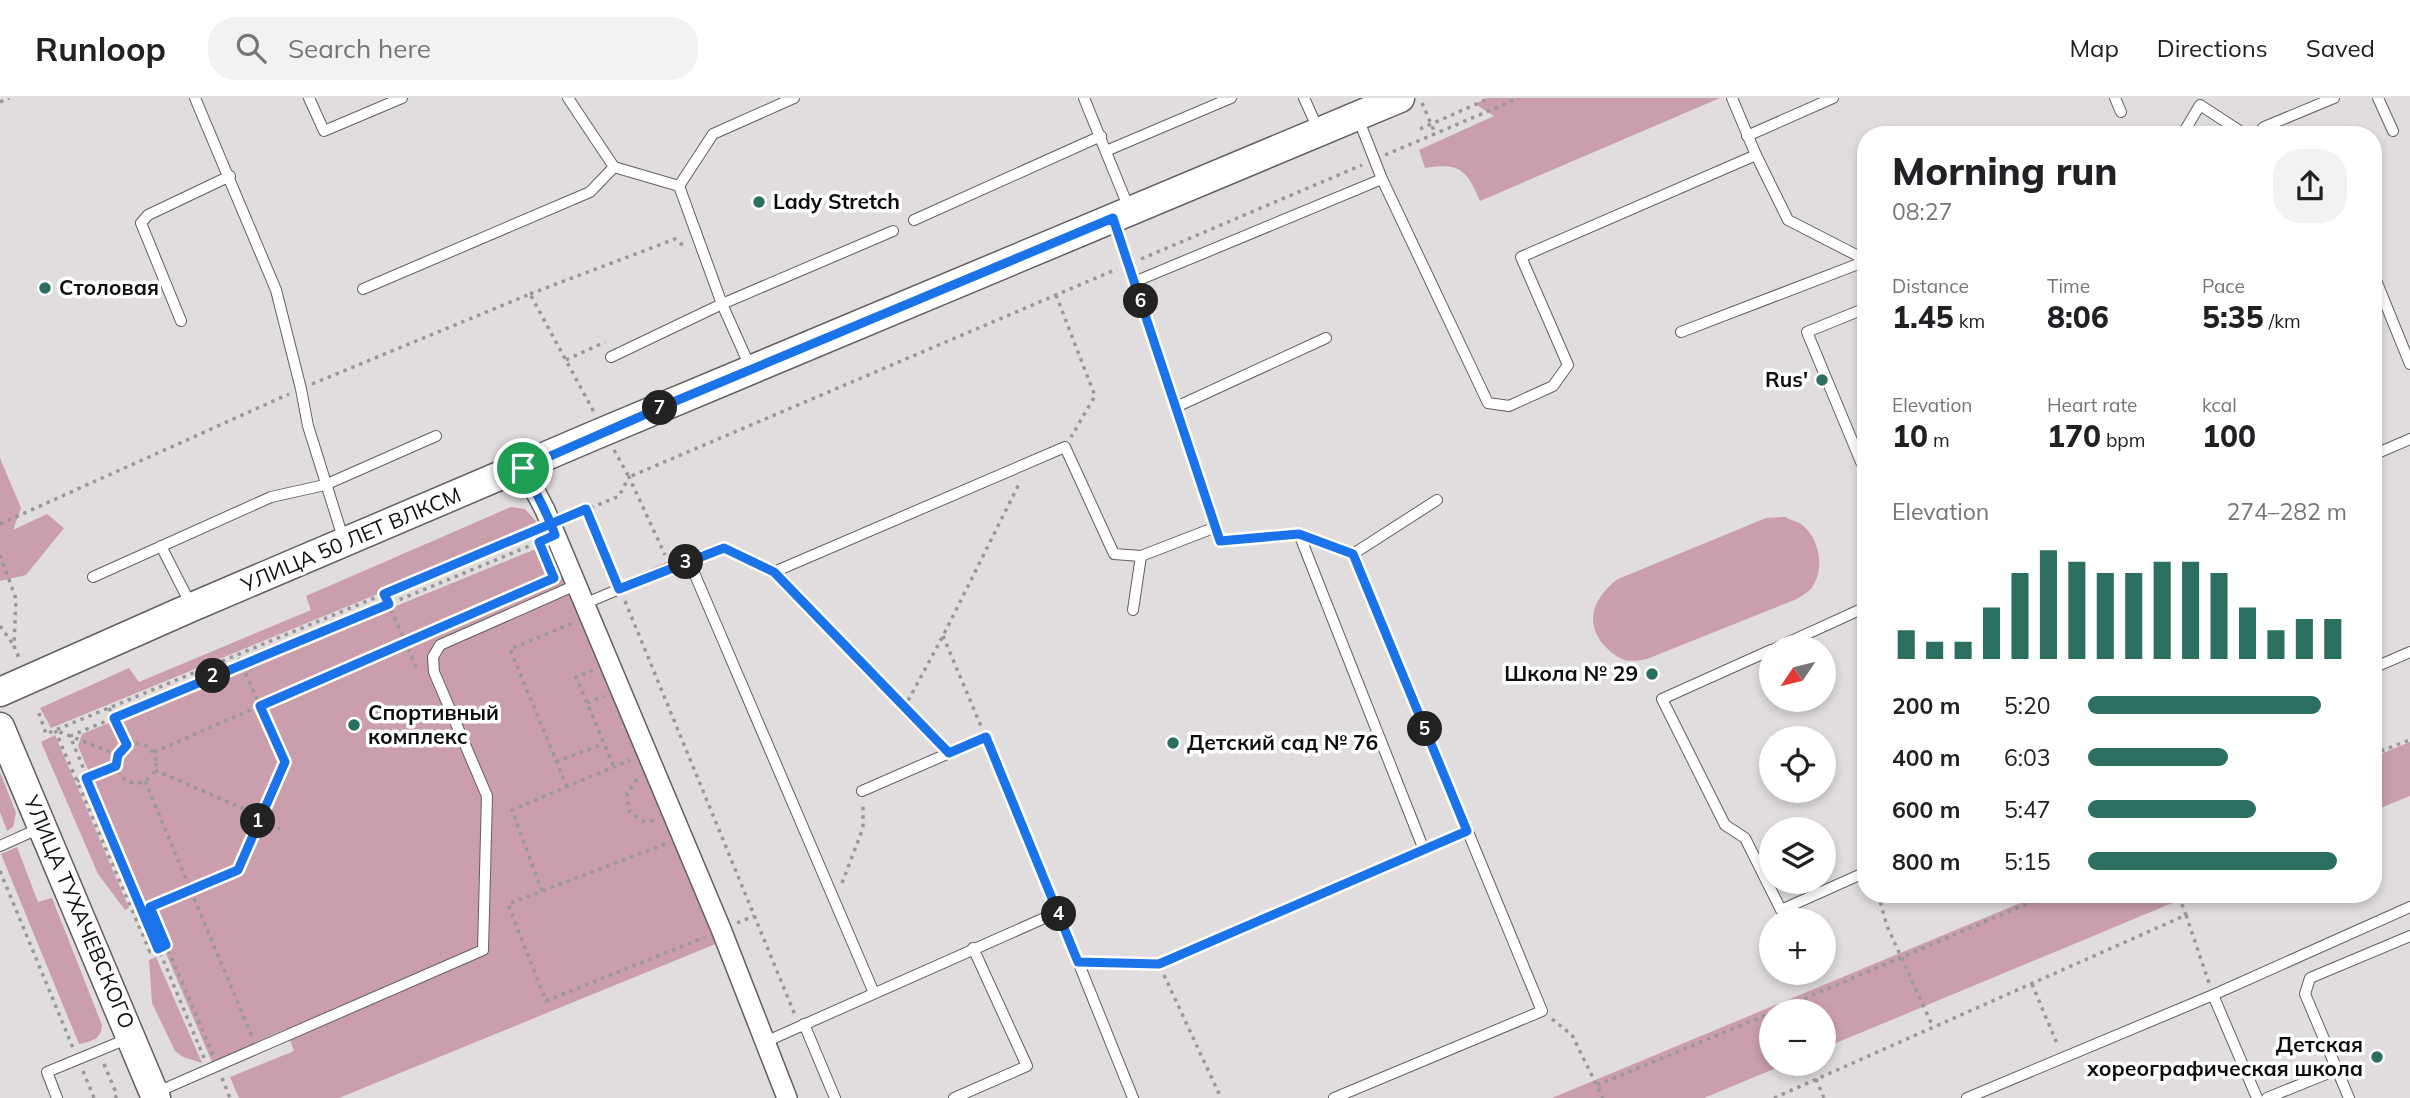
<!DOCTYPE html>
<html lang="en">
<head>
<meta charset="utf-8">
<style>
  body { margin:0; font-family:Mulish,sans-serif; background:#f2f2f2; color:#202124; height:100vh; display:flex; flex-direction:column; font-size:26px; white-space:nowrap }
  * { box-sizing:border-box; margin:0 }
  p { font-size:23px; color:#757577 }
  .icon { flex:none; width:38px; height:38px; fill:none; stroke:currentColor; stroke-width:2; stroke-linecap:round; stroke-linejoin:round }
  .map { position:relative; flex:1; overflow:hidden }
  .details { position:absolute; left:1857px; top:28px; width:525px; height:777px; display:flex; flex-direction:column; background:#fff; border-radius:28px; box-shadow:0 4px 10px #0003 }
  .details>* { flex:none }
  .needle { width:46px; rotate:235deg }
  .controls { position:absolute; left:1759px; top:537px; display:grid; gap:14px }
  .controls a { display:grid; place-items:center; width:77px; height:77px; border-radius:50%; background:#fff; box-shadow:0 4px 10px #0003; font-size:35px }
  .pin { position:absolute; display:grid; place-items:center; width:60px; height:60px; color:#fff; margin:-30px; border:4px solid #fff; border-radius:50%; box-shadow:0 2px 7px #0007 }
  .km { position:absolute; width:35px; height:35px; margin:-18px; border-radius:50%; background:#222; color:#fff; font-size:19px; line-height:35px; text-align:center }
  .round { display:grid; place-items:center; flex:none; width:74px; height:74px; border-radius:28px; background:#f2f2f2 }
  .headline { display:flex; align-items:center; justify-content:space-between; height:119px; padding:0 35px }
  h1 { font-size:38px; font-weight:800; line-height:52px }
  .stats { display:grid; grid-template-columns:repeat(3,1fr); gap:10px; height:119px; padding:7px 35px }
  .stats div { display:grid; align-content:center }
  .stats b { font-size:30px; font-weight:800 }
  .stats small { font-size:19px; font-weight:400 }
  .stats p { font-size:19px }
  .chart { height:196px; padding:14px 35px }
  .chart p { display:flex; justify-content:space-between }
  .chart svg { width:100%; height:126px; margin-top:7px; stroke:#2b6f61; stroke-width:6 }
  ul { padding:0 35px; list-style:none; font-size:23px }
  li { display:grid; grid-template-columns:112px 84px 1fr; align-items:center; height:52px }
  li i { height:18px; border-radius:9px; background:#2b6f61 }
  header { display:flex; align-items:center; gap:42px; box-sizing:border-box; height:98px; padding:0 35px; background:#fff; border-bottom:2px solid #e0e0e0 }
  header strong { font-size:33px }
  nav { display:flex; gap:38px; margin-inline-start:auto; font-size:24px }
  .search { width:490px; height:63px; background:#f2f2f2; display:flex; align-items:center; gap:18px; box-sizing:border-box; padding:0 24px; border-radius:28px; color:#757577; font-size:26px }
  .map>svg:first-child { display:block }
  .green { fill:#ca9eac }
  .lines { fill:none; stroke-linecap:round; stroke-linejoin:round }
  .lane-casing { stroke:#625f60; stroke-width:12 }
  .street-casing { stroke:#625f60; stroke-width:22 }
  .secondary-casing { stroke:#625f60; stroke-width:31 }
  .path { stroke:#9a9798; stroke-width:3.5; stroke-dasharray:3.5 5; stroke-linecap:butt }
  .lane { stroke:#fff; stroke-width:10 }
  .street { stroke:#fff; stroke-width:19 }
  .secondary { stroke:#fff; stroke-width:28 }
  .route-casing { stroke:#fff; stroke-width:14 }
  .route { stroke:#1a73e8; stroke-width:9 }
  .poi-dot { fill:#2b6f61; stroke:#fff; stroke-width:2.5 }
  .labels { text-anchor:middle; stroke-width:7; stroke-linejoin:round; paint-order:stroke }
  .poi-label { font-size:21px; font-weight:bold; fill:#0f0e0e; stroke:#fff; text-anchor:start }
  .street-label { font-size:21px; fill:#0f0e0e; stroke:#fff }
</style>
</head>
<body>
<header>
<strong>Runloop</strong>
<div class="search"><svg class="icon" aria-label="search" viewBox="0 0 24 24"><circle cx="10" cy="10" r="6"/><path d="M15 15l6 6"/></svg>Search here</div>
<nav><a>Map</a><a>Directions</a><a>Saved</a></nav>
</header>
<div class="map">
<svg width="2410" height="1000" viewBox="0 0 2410 1000">
  <rect width="100%" height="100%" fill="#e1ddde"/>
  <!-- green -->
  <g class="green">
    <path d="M1487,0H1720L1480,103C1467,72 1460,64 1425,70L1419,52L1494,18L1475,6Z"/>
    <path d="M0,360L21,410L13,432L47,416L64,430L26,477L0,483Z"/>
    <path d="M511,409L525,411L541,429L51,630L40,610L129,570L139,584L311,512L306,498Z"/>
    <path d="M1785,419C1790,422 1796,423 1801,426C1820,440 1826,473 1810,492C1807,495 1801,498 1797,501L1647,561C1641,562 1631,564 1625,562C1616,559 1609,553 1603,546C1583,522 1596,497 1618,481L1766,420Z"/>
    <path d="M553,444L718,845L339,1000H239L230,979L294,953L286,931L212,964L78,648L82,636Z"/>
    <path d="M55,637L129,810L125,812L98,776L41,644Z"/>
    <path d="M2410,644V698L2373,713V659Z"/>
    <path d="M0,674L16,715L13,729L7,733L0,714Z"/>
    <path d="M17,749L38,804L52,800L102,927C101,942 92,943 79,946L1,756Z"/>
    <path d="M2042,796H2194L1824,950V914H1771V966H1786L1704,1000H1552Z"/>
    <path d="M156,859L202,965L183,959L175,953L152,905L149,862Z"/>
  </g>
  <g class="lines">
    <!-- lane casing -->
    <g class="lane-casing">
      <g id="lane">
        <path d="M195,0L276,192L301,291L308,328L344,443"/>
        <path d="M309,0L324,33L402,0"/>
        <path d="M1084,0L1130,113"/>
        <path d="M1304,0L1318,31"/>
        <path d="M1732,0L1756,57L1788,122L1866,162"/>
        <path d="M2115,0L2121,14"/>
        <path d="M2378,0L2393,33"/>
        <path d="M1358,20L1382,81L1488,305L1509,308L1553,288L1568,267L1521,159L1756,57"/>
        <path d="M2130,37H2137"/>
        <path d="M2182,37L2200,7L2246,37"/>
        <path d="M2256,37L2264,29L2334,0"/>
        <path d="M1747,38L1833,0"/>
        <path d="M1106,53L1231,0"/>
        <path d="M614,69L679,88L722,206L751,271"/>
        <path d="M679,88L713,36L794,0"/>
        <path d="M914,122L1101,38"/>
        <path d="M1114,124L1220,443L1299,436L1353,456L1542,913L1334,1000"/>
        <path d="M2373,175L2410,266"/>
        <path d="M1134,184L1382,81"/>
        <path d="M363,191L590,94L614,69L568,0"/>
        <path d="M181,223L141,125L148,117L230,78"/>
        <path d="M1681,234L1866,163"/>
        <path d="M611,259L722,206L893,133"/>
        <path d="M1176,309L1326,240"/>
        <path d="M2373,357L2410,341"/>
        <path d="M1861,364L1807,234L1866,210"/>
        <path d="M1299,436L1424,752"/>
        <path d="M161,448L191,507"/>
        <path d="M1353,456L1437,402"/>
        <path d="M689,463L874,895"/>
        <path d="M93,479L271,399L325,387L436,338"/>
        <path d="M584,506L671,469L724,450L774,474L1065,349L1114,456L1141,458L1216,429"/>
        <path d="M1133,512L1141,458"/>
        <path d="M1776,550L1866,509"/>
        <path d="M1771,552L1662,601L1725,727L1745,740L1781,812L1866,774"/>
        <path d="M2373,570L2410,554"/>
        <path d="M0,748L40,730"/>
        <path d="M1058,814L1133,1000"/>
        <path d="M1159,866L1467,733"/>
        <path d="M2213,897L2410,809"/>
        <path d="M804,926L835,1000"/>
        <path d="M765,944L1058,814L986,639L862,693"/>
        <path d="M157,994L483,852L487,698L434,574L433,559L440,547L576,487"/>
        <path d="M57,1000L47,974L127,941"/>
        <path d="M954,1000L1027,968L973,850"/>
        <path d="M1967,1000L2213,897L2257,1000"/>
        <path d="M2267,1000L2336,972"/>
        <path d="M2349,1000L2305,896L2310,880L2410,838"/>
      </g>
    </g>
    <!-- street casing -->
    <g class="street-casing">
      <path id="street" d="M523,370L545,412L721,831L787,1000"/>
    </g>
    <!-- secondary casing -->
    <g class="secondary-casing">
      <g id="secondary">
        <path d="M0,594L192,509L600,335L1400,0"/>
        <path d="M0,629L156,1000"/>
      </g>
    </g>
    <!-- path -->
    <g class="path">
      <path d="M0,4L9,0"/>
      <path d="M1422,5L1435,35"/>
      <path d="M1420,31L1490,0"/>
      <path d="M1385,57L1519,0"/>
      <path d="M1141,161L1362,67"/>
      <path d="M530,196L675,141L684,148"/>
      <path d="M1056,197L1095,298L1071,339"/>
      <path d="M566,262L605,244"/>
      <path d="M312,286L530,196L594,314"/>
      <path d="M614,352L629,379L1117,171"/>
      <path d="M586,411L615,480"/>
      <path d="M567,420L619,398L629,379L665,457"/>
      <path d="M0,426L289,296"/>
      <path d="M0,457L16,501L14,548L19,560"/>
      <path d="M785,486L937,644"/>
      <path d="M384,496L418,573"/>
      <path d="M625,503L795,917"/>
      <path d="M0,528L13,546"/>
      <path d="M943,538L981,628"/>
      <path d="M593,572L576,579L614,669"/>
      <path d="M587,605L604,598"/>
      <path d="M109,610L127,647"/>
      <path d="M904,610L943,538L1020,384"/>
      <path d="M39,615L46,636L534,434"/>
      <circle cx="136" cy="665" r="20"/>
      <path d="M154,654L434,532"/>
      <path d="M2373,656L2410,642"/>
      <path d="M118,657L55,632L150,854L166,847"/>
      <path d="M556,664L603,646"/>
      <path d="M155,672L260,718L280,731"/>
      <path d="M637,681L627,696L629,713L643,723H655"/>
      <path d="M77,683L116,668"/>
      <path d="M145,683L251,936L255,934"/>
      <path d="M567,689L510,551L573,525"/>
      <path d="M665,746L508,806L546,903L705,839"/>
      <path d="M0,773L73,950"/>
      <path d="M842,785L863,730V706"/>
      <path d="M542,793L512,712L630,662"/>
      <path d="M1878,796L1887,828L1933,929"/>
      <path d="M2186,817L2209,885"/>
      <path d="M737,825L754,818"/>
      <path d="M1094,864L1146,865"/>
      <path d="M1164,877L1221,1000"/>
      <path d="M2032,886L2058,948"/>
      <path d="M1773,914L2050,796"/>
      <path d="M1552,921L1572,937L1603,1000"/>
      <path d="M213,957L150,809L238,772L285,664L237,556"/>
      <path d="M204,960L70,638L539,444"/>
      <path d="M104,966L117,997L115,1000"/>
      <path d="M83,973L94,1000"/>
      <path d="M222,980L230,1000"/>
      <path d="M1816,981L1824,1000"/>
      <path d="M1597,987L1771,915"/>
      <path d="M1774,1000L2186,817L2178,796"/>
    </g>
    <!-- lane -->
    <use href="#lane" class="lane"/>
    <!-- street -->
    <use href="#street" class="street"/>
    <!-- secondary -->
    <use href="#secondary" class="secondary"/>
  </g>
  <g class="lines">
    <!-- route casing -->
    <g class="route-casing">
      <path id="route" d="M523,370C534,392 547,413 555,437L539,444L554,480L260,608L285,664L238,772L150,809L166,847L158,851L86,680L116,668L118,657L127,647L114,620L389,506L384,496L586,411L619,491L724,450L774,474L949,655L986,639L1078,864L1159,866L1467,733L1353,456L1299,436L1220,443L1113,120L678,302L523,370"/>
    </g>
    <!-- route -->
    <use href="#route" class="route"/>
  </g>
  <!-- markers -->
  <g class="poi-dot">
    <circle cx="759" cy="104" r="7"/>
    <circle cx="45" cy="190" r="7"/>
    <circle cx="1822" cy="282" r="7"/>
    <circle cx="1652" cy="576" r="7"/>
    <circle cx="354" cy="627" r="7"/>
    <circle cx="1173" cy="645" r="7"/>
    <circle cx="2377" cy="959" r="7"/>
  </g>
  <g class="labels">
    <!-- poi labels -->
    <g class="poi-label">
      <text x="773" y="111">Lady Stretch</text>
      <text x="59" y="197">Столовая</text>
      <text x="1808" y="289" text-anchor="end">Rus'</text>
      <text x="1638" y="583" text-anchor="end">Школа № 29</text>
      <text x="368" y="622">Спортивный<tspan x="368" dy="24">комплекс</tspan></text>
      <text x="1187" y="652">Детский сад № 76</text>
      <text x="2363" y="954" text-anchor="end">Детская<tspan x="2363" dy="24">хореографическая школа</tspan></text>
    </g>
    <!-- street labels -->
    <g class="street-label">
      <text transform="translate(351 442) rotate(-23)" y="7">УЛИЦА 50 ЛЕТ ВЛКСМ</text>
      <text transform="translate(79 814) rotate(67)" y="7">УЛИЦА ТУХАЧЕВСКОГО</text>
    </g>
  </g>
</svg>
<div class="controls">
<a><svg class="needle" viewBox="-14 -14 28 28"><path d="M0-13l5 13h-10z" fill="#e53935"/><path d="M0 13l5-13h-10z" fill="#757577"/></svg></a>
<a><svg class="icon" aria-label="locate" viewBox="0 0 24 24"><circle cx="12" cy="12" r="6"/><path d="M12 2v4M12 18v4M2 12h4M18 12h4"/></svg></a>
<a><svg class="icon" aria-label="layers" viewBox="0 0 24 24"><path d="M12 4l9 5-9 5-9-5zM3 14l9 5 9-5"/></svg></a>
<a>+</a>
<a>−</a>
</div>
<div class="pin" style="left:523px;top:370px;background:#1e9e55"><svg class="icon" aria-label="arrive" viewBox="0 0 24 24"><path d="M6 21V4h12l-3 4 3 4H6"/></svg></div>
<b class="km" style="left:258px;top:723px">1</b>
<b class="km" style="left:213px;top:578px">2</b>
<b class="km" style="left:686px;top:464px">3</b>
<b class="km" style="left:1059px;top:816px">4</b>
<b class="km" style="left:1425px;top:631px">5</b>
<b class="km" style="left:1141px;top:203px">6</b>
<b class="km" style="left:660px;top:310px">7</b>
<section class="details">
<div class="headline"><div><h1>Morning run</h1><p>08:27</p></div><a class="round"><svg class="icon" aria-label="share" viewBox="0 0 24 24"><path d="M12 15V3M7 8l5-5 5 5M5 13v7h14v-7"/></svg></a></div>
<div class="stats">
<div><p>Distance</p><b>1.45<small> km</small></b></div>
<div><p>Time</p><b>8:06</b></div>
<div><p>Pace</p><b>5:35<small> /km</small></b></div>
</div>
<div class="stats">
<div><p>Elevation</p><b>10<small> m</small></b></div>
<div><p>Heart rate</p><b>170<small> bpm</small></b></div>
<div><p>kcal</p><b>100</b></div>
</div>
<div class="chart"><p><span>Elevation</span>274–282 m</p>
<svg viewBox="0 0 160 44" preserveAspectRatio="none"><path d="M5 44V34M15 44V38M25 44V38M35 44V26M45 44V14M55 44V6M65 44V10M75 44V14M85 44V14M95 44V10M105 44V10M115 44V14M125 44V26M135 44V34M145 44V30M155 44V30"/></svg>
</div>
<ul>
<li><b>200 m</b>5:20<i style="width:90%"></i></li>
<li><b>400 m</b>6:03<i style="width:54%"></i></li>
<li><b>600 m</b>5:47<i style="width:65%"></i></li>
<li><b>800 m</b>5:15<i style="width:96%"></i></li>
</ul>
</section>
</div>
</body>
</html>
